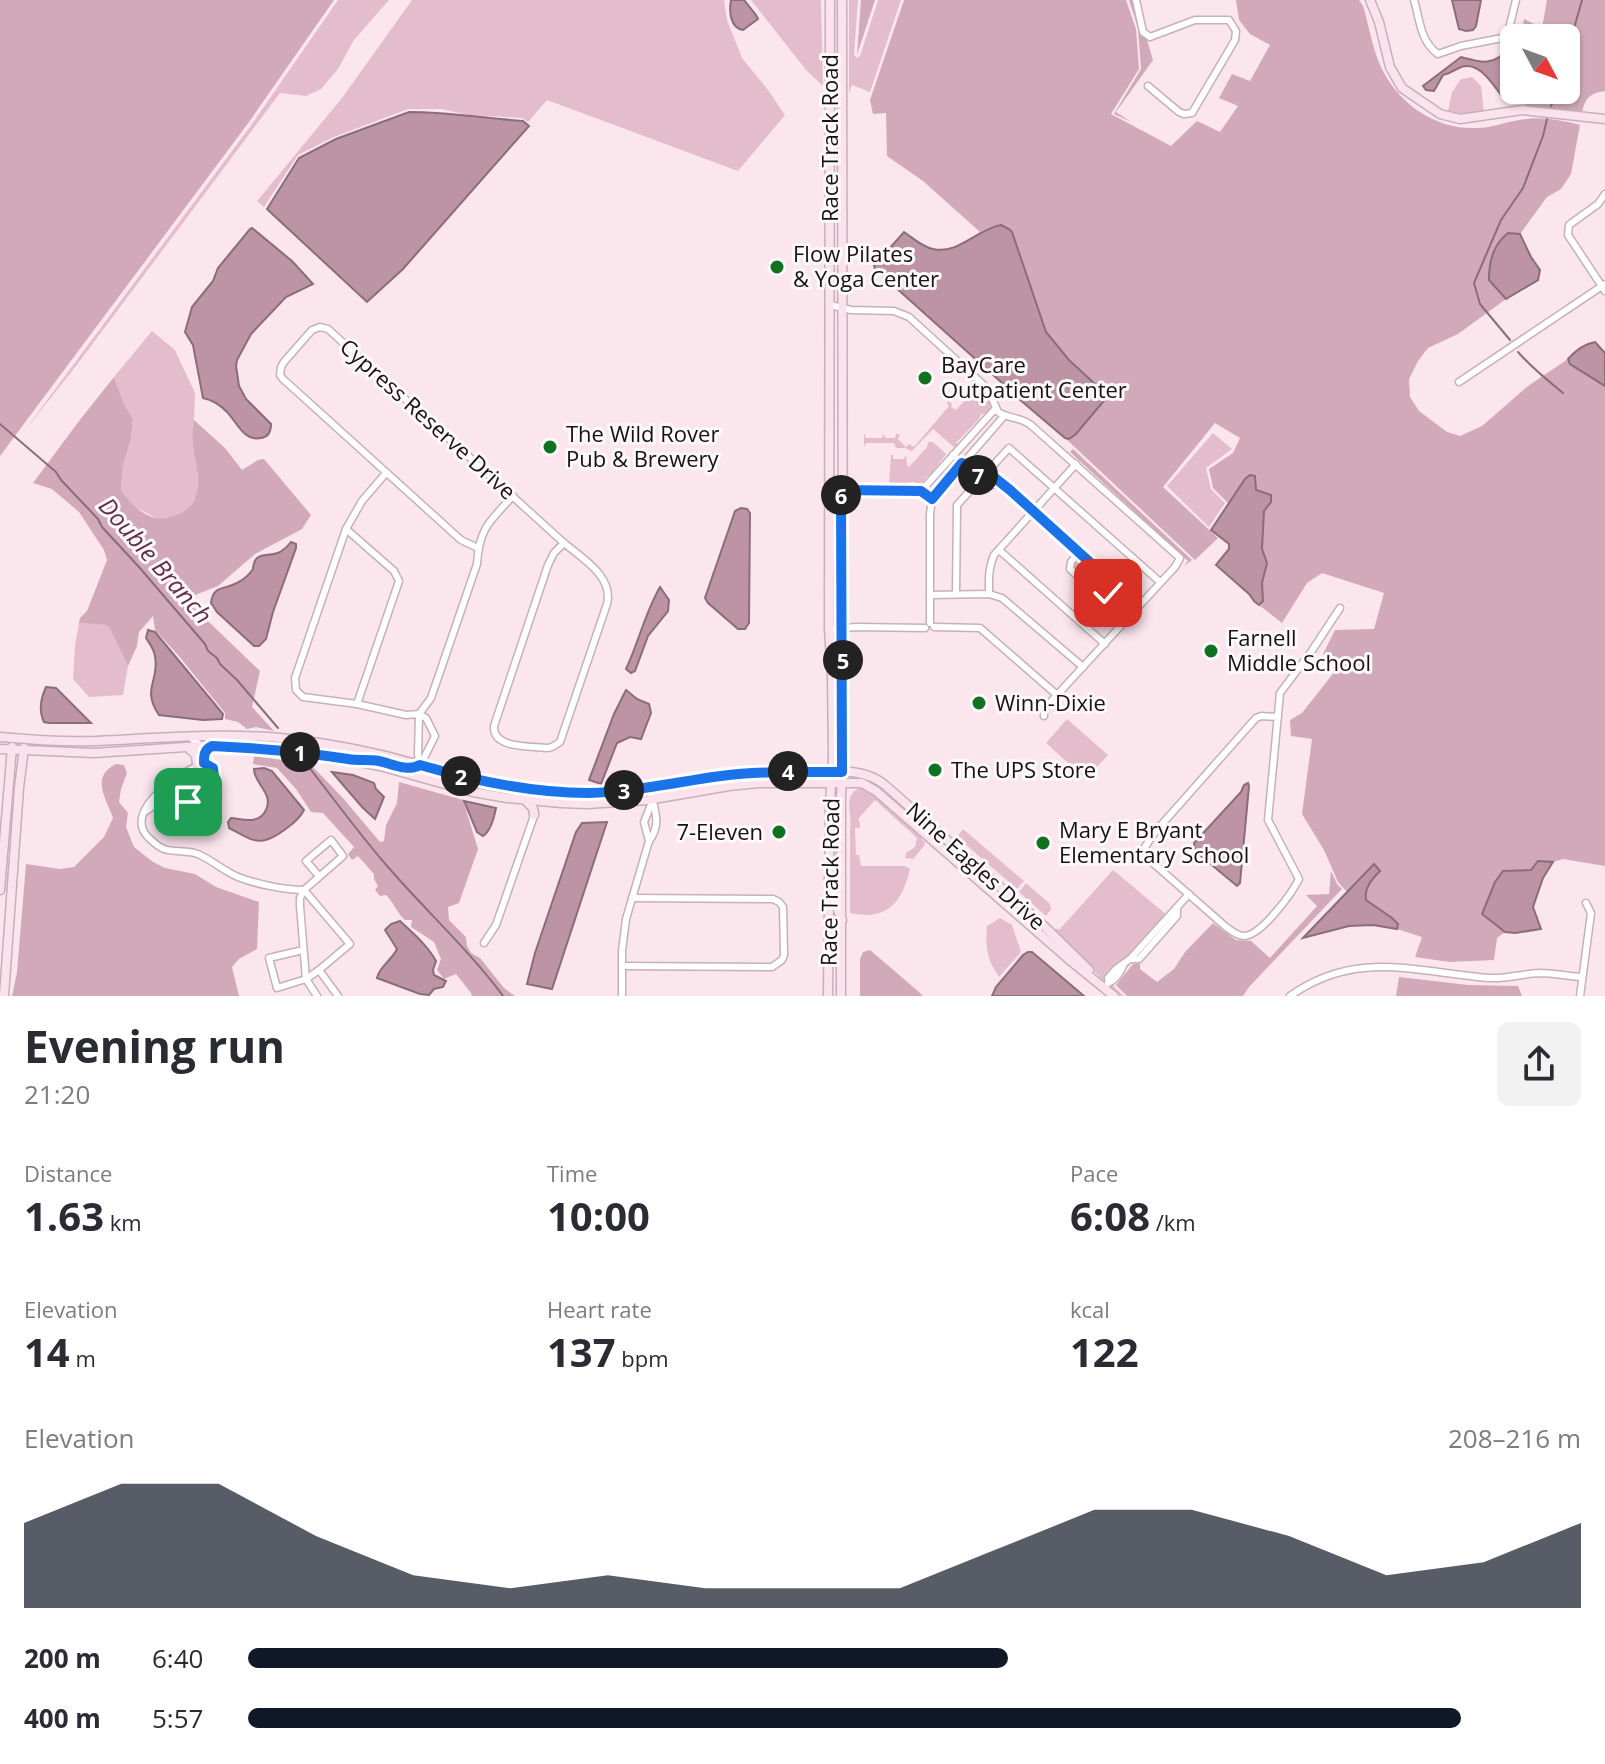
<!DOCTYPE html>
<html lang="en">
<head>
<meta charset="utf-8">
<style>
  body { margin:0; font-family:"Open Sans",sans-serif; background:#f2f2f3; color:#2b2b33; height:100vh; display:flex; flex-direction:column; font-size:30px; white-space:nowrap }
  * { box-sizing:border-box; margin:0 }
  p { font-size:26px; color:#7c7c81 }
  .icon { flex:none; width:44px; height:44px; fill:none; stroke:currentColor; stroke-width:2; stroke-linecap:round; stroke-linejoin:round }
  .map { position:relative; height:996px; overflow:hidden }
  .drawer { display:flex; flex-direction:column; background:#fff; flex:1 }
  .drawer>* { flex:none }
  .needle { width:52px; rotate:131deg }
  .controls { position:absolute; left:1500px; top:24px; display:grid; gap:16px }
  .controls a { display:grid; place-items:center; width:80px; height:80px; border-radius:12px; background:#fff; box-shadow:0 2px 6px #0004; font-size:40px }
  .pin { position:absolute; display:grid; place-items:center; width:68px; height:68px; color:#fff; margin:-34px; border-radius:16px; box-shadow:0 4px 12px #0006 }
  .km { position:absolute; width:40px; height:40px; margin:-20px; border-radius:50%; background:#222; color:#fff; font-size:22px; line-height:40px; text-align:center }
  .round { display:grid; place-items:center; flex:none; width:84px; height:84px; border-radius:12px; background:#f2f2f3 }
  .headline { display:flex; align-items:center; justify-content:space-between; height:136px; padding:0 24px }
  h1 { font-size:44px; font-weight:700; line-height:60px }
  .figures { display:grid; grid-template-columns:repeat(3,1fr); gap:12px; height:136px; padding:8px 24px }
  .figures div { display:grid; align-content:center }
  .figures b { font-size:40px; font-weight:700 }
  .figures small { font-size:22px; font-weight:400 }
  .figures p { font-size:22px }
  .chart { height:224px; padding:16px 24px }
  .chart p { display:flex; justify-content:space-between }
  .chart svg { width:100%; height:144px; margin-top:8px; fill:#111827; opacity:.7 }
  ul { padding:0 24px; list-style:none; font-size:26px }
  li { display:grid; grid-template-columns:128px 96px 1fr; align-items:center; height:60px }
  li i { height:20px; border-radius:10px; background:#111827 }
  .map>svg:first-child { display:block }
  .green { fill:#e4bdcc }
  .forest { fill:#d2a9b9 }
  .water { fill:#bc94a4; stroke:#8b6d79; stroke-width:2 }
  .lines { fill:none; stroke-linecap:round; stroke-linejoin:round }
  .stream { stroke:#8b6d79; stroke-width:2 }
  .street-casing { stroke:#c5b1b9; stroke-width:9 }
  .secondary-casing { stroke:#c5b1b9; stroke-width:11 }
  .street { stroke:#fff; stroke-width:6 }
  .secondary { stroke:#fbe2ed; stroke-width:8 }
  .route-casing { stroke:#fff; stroke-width:16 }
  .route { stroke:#1a73e8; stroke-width:10 }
  .poi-dot { fill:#107121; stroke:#fdf9fa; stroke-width:3 }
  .labels { text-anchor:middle; stroke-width:6; stroke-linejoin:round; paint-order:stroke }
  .street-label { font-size:22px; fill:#181114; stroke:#fdf9fa }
  .poi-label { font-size:22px; fill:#181114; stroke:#fdf9fa; text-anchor:start }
  .water-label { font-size:24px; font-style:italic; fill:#612c45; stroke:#fdf9fa }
</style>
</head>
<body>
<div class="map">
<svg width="1605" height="996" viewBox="0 0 1605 996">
  <rect width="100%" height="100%" fill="#fbe6ee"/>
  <!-- green -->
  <g class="green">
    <path d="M338,0H389L354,40L338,69L321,89L306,96L280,93L76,366L22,434L252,124Z"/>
    <path d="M412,0H724L727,20L742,58L768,90L785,115L738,171L547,100L528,122L522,118L468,115L442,109H408L334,137L298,155L264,207L257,201L342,98Z"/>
    <path d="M751,0H821L823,86L806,70Z"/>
    <path d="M849,0H858L854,55L857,58L860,56L878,0H901L870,92L852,85L849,93Z"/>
    <path d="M1472,77L1481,86L1484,112C1472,114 1458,119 1448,111L1452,92L1461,79Z"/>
    <path d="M152,331L175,350L195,393L193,444L197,458L198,495L186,512L178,516L158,519L131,505L121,490L123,466L131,439L133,419L124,404L114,377Z"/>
    <path d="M979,385L988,394L991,409L987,414H981L979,419L956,443L959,446L955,448L933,429L912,451L905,448H896L894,443H866L864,447V433L866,438H882L883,434L886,438H895L896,434H898L900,435L898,439L906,447L909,444L914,447L949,406L947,403L948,401L952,404L951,407L956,410Z"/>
    <path d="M1213,433L1232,449L1206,468L1211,489L1225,503L1209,527L1167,486Z"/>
    <path d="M928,442H933L946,454L932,473L925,478V480L917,486L914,482L896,484L889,482L891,455H893V459H904L906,455L907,465L909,467L927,447Z"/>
    <path d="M1078,559L1109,585L1104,592H1100L1073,568V564Z"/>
    <path d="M79,623L106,625L110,629L128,666L123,695L89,697L73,679L75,646Z"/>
    <path d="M1067,719L1108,755L1086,779L1046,743Z"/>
    <path d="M216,741L260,743L273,741L312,745L353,752L404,764L403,765C342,751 279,745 216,743Z"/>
    <path d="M431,772L482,785L527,792V794C494,790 461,786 429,776Z"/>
    <path d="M859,788L869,791L922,837L921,839L925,842L924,846L913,859L905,858L906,853L915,847L917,838L875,800L858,819L860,822V828H855L856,855H859L861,866H905L910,869C902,903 887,921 850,913V829C853,814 842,797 859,788Z"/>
    <path d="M963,829L1024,881L1017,889L957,837Z"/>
    <path d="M1113,870L1168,916L1127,959L1132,962L1114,983V987L1124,996H1118L1106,986L1104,981L1051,929H1060Z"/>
    <path d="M1026,883L1050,904L1051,909L1046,916L1019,892Z"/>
    <path d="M1000,918L1012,925L1021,952L999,977C987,960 985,947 987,926Z"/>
  </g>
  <!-- forest -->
  <g class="forest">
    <path d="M0,0H334L249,122L0,456Z"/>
    <path d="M861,0H875L857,55Z"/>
    <path d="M904,0H1126L1136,29L1139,69L1111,114L1171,146L1197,121L1220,132L1238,106L1219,98L1232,74L1250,81L1270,45L1250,34L1239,20L1236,0H1359L1363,6C1369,25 1372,47 1380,65C1397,103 1435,130 1477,128C1492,128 1505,122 1519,120C1540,116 1560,120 1580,125L1571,174L1561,189L1547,197L1520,234L1508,233L1489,280L1506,299L1458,334L1428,348L1418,361L1409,379L1410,397L1419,411L1447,432L1460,436L1482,426L1528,386L1568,359L1570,364L1605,386V866L1563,859L1553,862L1538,861L1531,870L1503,871L1483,914L1505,932L1497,938L1494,960L1449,962L1415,957L1422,937L1397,929L1398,924L1392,918L1366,900C1364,888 1372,880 1379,870L1373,864L1347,892L1338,882L1324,850L1302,814L1312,739L1291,736L1290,720L1302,713L1339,666L1323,654L1335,630L1374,629L1384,593L1322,573L1307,583L1282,623L1259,605L1263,601L1262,583L1267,563L1262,550L1264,511L1268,504L1256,490L1255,476L1245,479L1239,490L1228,503L1213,488L1209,469L1233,453L1240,438L1215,423L1163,487L1218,538L1195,560L1065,438L1069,439L1076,434L1106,400L1108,395L1069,360L1046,332L1012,232L1001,225L991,227L980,232L923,181L887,156L886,113L873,114L870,100Z"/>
    <path d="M1129,0H1135L1153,60L1116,112L1131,122L1114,114L1141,69L1138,28Z"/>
    <path d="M1547,0H1605V91C1590,93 1585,98 1582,113L1524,107L1528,90H1566V38H1521L1524,19L1542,28Z"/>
    <path d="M114,377L124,404L133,419L131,439L123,466L121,490C130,504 148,521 165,518C209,510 198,477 193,445C192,437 193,428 194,420L225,448L242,470L258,460L264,459L311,515L302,529L255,554L218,586L185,599L260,671L252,707L274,731L256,727L247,729L238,722L225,719V713L178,655L155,630L153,616L139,632L137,646L128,666L110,629L106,625L79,623L80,618L87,611L107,560L104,550L79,512L52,489L33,483L79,421Z"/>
    <path d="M1073,449L1192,560L1184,566L1188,561L1070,452Z"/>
    <path d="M254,756L310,764L342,797L380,842L384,841L386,825L397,803L399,782L463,800L478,849L459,903L448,907L449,920L466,937L467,946L471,953L480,958L504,988L515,996H472L471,993L456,974L444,979L437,970L441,959L434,942L411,927L412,920H405C397,913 394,903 386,895L380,896L375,890L378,886L374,879V874L358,856L352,860L348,854L354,847L323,813L311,812L296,789L277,768L253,764Z"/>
    <path d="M116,764L124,765L127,773L121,789L119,802L128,813L126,827L134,847L153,862L165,868L195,874L216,887L259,902L257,949L239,959L232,967L239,996H12L17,972L26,864L60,869L74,867L104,837L113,818C106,798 90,777 116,764Z"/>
    <path d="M1331,871L1337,884L1342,889L1249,987L1243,996H1127L1116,985L1133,964L1140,963V969L1157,982L1174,969L1185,952L1213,923L1236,940L1251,941L1270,958L1317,906L1306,895L1329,894Z"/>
    <path d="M870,950L919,992L923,996H860V959L863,952Z"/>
    <path d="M1399,977L1468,985L1518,986L1522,996H1396Z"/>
  </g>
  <!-- water -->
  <g class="water">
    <path d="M731,0H744L756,15L758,19L743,30C730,28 729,11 731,0Z"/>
    <path d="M1452,0H1481L1476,26L1473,30L1466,31L1459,29Z"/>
    <path d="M1509,49L1514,52V90H1520V92L1506,101C1495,89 1481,60 1461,67C1454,70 1450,74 1443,75L1434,91L1426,90L1423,86L1461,57C1483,63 1492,66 1509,49Z"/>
    <path d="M409,112C447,112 484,118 523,121L529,126L403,269L367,302L267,209L299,158L336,139Z"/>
    <path d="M1001,225L1009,229L1012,232L1046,332L1069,360L1108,396L1076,434L1069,439L1065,438L1019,399L1017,391H1011L875,269L874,266L904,232C913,238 922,247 933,249C958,255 977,229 1001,225Z"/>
    <path d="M252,228L292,261L313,284L286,297L251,334L237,360L236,366L239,386L246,399L271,424C271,430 269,437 261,438C243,442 236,420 226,411C219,404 212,400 203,398L193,345L185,332L192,307L213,281L218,268L250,229Z"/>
    <path d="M1508,233L1520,234L1531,257L1540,270L1538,280L1506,299L1489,280C1489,261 1493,245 1508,233Z"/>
    <path d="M1595,342L1605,353V386L1570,364L1568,359C1575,351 1584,344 1595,342Z"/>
    <path d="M1250,475L1255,476L1256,490L1271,495V502L1264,511L1262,549L1267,563L1262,583L1263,601L1259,605L1254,601L1249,594L1216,565L1229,549V544L1211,530L1245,479Z"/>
    <path d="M741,508L747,509L750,513L749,623L745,629H738L708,603L705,598L733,517L735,511Z"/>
    <path d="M291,542L296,544V548L273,612L266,639L259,646H254L217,612L211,603C213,585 224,590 237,583C243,580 249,575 253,569C254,550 268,558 280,552C285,549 288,546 291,542Z"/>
    <path d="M660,587L669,600L668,611L648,636L635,671L631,673L626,669C639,641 645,613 660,587Z"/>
    <path d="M148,630L155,632L223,714L222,719L203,720L159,715C141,689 160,681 155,656C154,649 150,644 146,638Z"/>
    <path d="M46,687L56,688L91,723H49L44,722C38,710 41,698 46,687Z"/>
    <path d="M626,690L637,699L649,704L651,713L641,739L630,737L617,743L601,784L589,780L614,714Z"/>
    <path d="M264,768L272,771L304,810C300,818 294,823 287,828C261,848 255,842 229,828L228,822L231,818C243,819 259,825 266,810C274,793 254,784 254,769Z"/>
    <path d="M332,772L353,775L374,783L376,789L384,797L375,819L362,807Z"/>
    <path d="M1248,783L1249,786L1240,883L1237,886L1195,851L1194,843L1241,792L1244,785Z"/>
    <path d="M464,801L496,808C494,818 491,831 483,836L477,832Z"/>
    <path d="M607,822L552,989L527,984L535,953L576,832L582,823Z"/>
    <path d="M1538,861L1553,862L1543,878L1533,907L1541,929L1515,933L1505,932L1482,914L1495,882L1503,871L1531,870Z"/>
    <path d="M1374,864L1380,871C1372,879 1364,888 1366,900L1392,918L1398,924L1397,929L1373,925L1349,926L1303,938Z"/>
    <path d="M400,921C413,933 427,945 436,961L433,970L434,975L446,981L443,987L434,989L429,995L420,994L377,978C379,967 392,960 397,949L385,930L391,924Z"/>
    <path d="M1028,952H1032L1084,996H992L996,987L1023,955Z"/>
  </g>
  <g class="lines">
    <!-- stream -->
    <g class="stream">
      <path d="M1566,57L1582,0"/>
      <path d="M1551,106L1557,90"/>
      <path d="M1510,340L1480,304L1474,283L1501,220L1523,188L1543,136L1547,119"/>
      <path d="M1518,352C1532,368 1547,380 1563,393"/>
      <path d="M0,424L56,472L61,480L98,519L102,527L139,567L205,644L208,651L217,658L220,664L237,680L278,728"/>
      <path d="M304,761C332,796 358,833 388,867C426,911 468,949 503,996"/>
    </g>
    <!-- street casing -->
    <g class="street-casing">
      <g id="street">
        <path d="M1136,0L1143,32L1150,37L1195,20H1229L1236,31L1235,40L1192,113L1184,114L1179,112L1148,86"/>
        <path d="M1414,0C1420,20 1420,41 1438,54L1461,46L1507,37L1516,0"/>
        <path d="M1605,194L1598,204L1569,225L1568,235L1605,291"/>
        <path d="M830,305L851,310L894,311L909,317L988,389L998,412C1009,419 1022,417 1032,426L1180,558L1175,567L1057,695L980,628L934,627"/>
        <path d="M1459,382L1605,284"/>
        <path d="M953,455L981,478L983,483L991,485L1000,483L1010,490L1139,606"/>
        <path d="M386,473L362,501L346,529L295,678L296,690L303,697L357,704L406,715L419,714L431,698L477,564C479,528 490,521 513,496"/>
        <path d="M830,490L921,491"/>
        <path d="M921,491L932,499L930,514V623"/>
        <path d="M921,491L996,408"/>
        <path d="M932,499L1004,416"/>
        <path d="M346,529L394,571L399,581L357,704"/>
        <path d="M564,543C582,558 614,577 607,604L560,742L552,747L548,748C531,746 492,749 494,726L548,565L554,553Z"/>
        <path d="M478,548L461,540L283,379L280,375L281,367L284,362L312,330L320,327L328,329L564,543"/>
        <path d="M999,550L1105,644"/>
        <path d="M1078,553L1071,562L1070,569L1098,595H1104L1115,585"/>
        <path d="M956,594L957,505L1009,448L1160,582"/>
        <path d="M989,594C989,581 988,568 994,555L1076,464"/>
        <path d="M930,595L989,594L1002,598L1083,667"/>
        <path d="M829,629L857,627L925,628"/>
        <path d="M419,714L418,755L423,772L429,778"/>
        <path d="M419,714L426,718L435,736L421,764"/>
        <path d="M1044,716V709L1057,695"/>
        <path d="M1278,717L1261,716L1256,718L1155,832L1143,850L1146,856L1153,863L1226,927C1232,931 1237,936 1244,936C1261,936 1292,893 1299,879L1268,820L1280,693L1311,652L1340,608"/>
        <path d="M190,737L201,746L204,756"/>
        <path d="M196,767C175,776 122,813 149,838C153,842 159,847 164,849C176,853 189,849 200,855C213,861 225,872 238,877C256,884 285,890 304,890L300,898V906L306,979L317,996"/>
        <path d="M172,804L168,799L167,793L182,775"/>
        <path d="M175,804L183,797H196"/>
        <path d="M146,811L157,803L179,804L188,802L196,797L207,785L213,781L215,775L211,765L201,763L195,768L194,778L200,784L207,785"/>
        <path d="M649,841L644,822L652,802"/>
        <path d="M319,876L306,861L331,840L343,856L304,890L350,944L319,970L338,996"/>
        <path d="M484,943L496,925L535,813"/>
        <path d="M303,950L269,958L277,988L306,979L319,970"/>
        <path d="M1130,959H1139L1177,916V908"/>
        <path d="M622,966L772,967L782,960L784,955L783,907L779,902L773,899L632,898"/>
        <path d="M1109,982L1108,978L1116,969L1130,959L1189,894"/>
        <path d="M1108,983C1115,980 1120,974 1123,966"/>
        <path d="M622,996V951L626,919L649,841C663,823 653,807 650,788"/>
        <path d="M1290,996C1356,949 1415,972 1489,978C1506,979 1522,974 1539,973C1553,973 1568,976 1582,977"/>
        <path d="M1580,996L1591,913L1586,903"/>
      </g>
    </g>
    <!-- secondary casing -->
    <g class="secondary-casing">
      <g id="secondary">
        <path d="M1370,0L1379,22L1390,67L1402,88L1440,114L1460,119L1522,110L1605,119"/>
        <path d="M0,737C32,740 65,742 97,741C162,738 225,732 290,739C334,744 378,753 420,765C448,772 474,781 502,785C551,793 599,793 647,788C671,786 695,780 719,776C751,772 783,771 815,771C840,771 865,769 885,785L1043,925L1089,970"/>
        <path d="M187,747L196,755L197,766"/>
        <path d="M0,749L94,753L201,746L287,751L329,756L380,766L473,792L507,798L561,803L587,804L648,800L729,786L759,783H862L876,791L1072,962L1114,996"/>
        <path d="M527,802L533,808L534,815"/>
        <path d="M829,878L836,884L837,908L842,920L829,934"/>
        <path d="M0,890L12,747"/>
        <path d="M4,996L19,788L24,748"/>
        <path d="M828,996L830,800L833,761L832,675L829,629L830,0"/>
        <path d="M841,996V796L843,761L842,0"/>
      </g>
    </g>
    <!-- street -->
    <use href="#street" class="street"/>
    <!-- secondary -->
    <use href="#secondary" class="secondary"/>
  </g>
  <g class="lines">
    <!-- route casing -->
    <g class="route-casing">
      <path id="route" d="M188,802L196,797L214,778L213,768L204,763C204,755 204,750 212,746C258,748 303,752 348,759C358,761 368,759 379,761C393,764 407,772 420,765C475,781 531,793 588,793C633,792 676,782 721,776C761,771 801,772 842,772L841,490L921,491L932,499L962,463L981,478L988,475L995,478L1010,490L1115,585L1108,593"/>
    </g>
    <!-- route -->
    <use href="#route" class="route"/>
  </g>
  <!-- markers -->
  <g class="poi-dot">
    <circle cx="777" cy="267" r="8"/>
    <circle cx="925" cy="378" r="8"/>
    <circle cx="550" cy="447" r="8"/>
    <circle cx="1211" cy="651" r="8"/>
    <circle cx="979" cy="703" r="8"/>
    <circle cx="935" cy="770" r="8"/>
    <circle cx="779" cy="832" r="8"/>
    <circle cx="1043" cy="843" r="8"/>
  </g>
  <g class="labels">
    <!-- street labels -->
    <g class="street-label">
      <text transform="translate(830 138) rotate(-90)" y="8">Race Track Road</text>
      <text transform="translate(428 419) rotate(42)" y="8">Cypress Reserve Drive</text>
      <text transform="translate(976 866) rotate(42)" y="8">Nine Eagles Drive</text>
      <text transform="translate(830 882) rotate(-89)" y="8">Race Track Road</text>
    </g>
    <!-- poi labels -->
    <g class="poi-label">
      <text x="793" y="262">Flow Pilates<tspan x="793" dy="25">&amp; Yoga Center</tspan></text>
      <text x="941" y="373">BayCare<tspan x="941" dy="25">Outpatient Center</tspan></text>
      <text x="566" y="442">The Wild Rover<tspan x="566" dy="25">Pub &amp; Brewery</tspan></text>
      <text x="1227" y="646">Farnell<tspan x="1227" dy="25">Middle School</tspan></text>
      <text x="995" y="711">Winn-Dixie</text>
      <text x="951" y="778">The UPS Store</text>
      <text x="1059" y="838">Mary E Bryant<tspan x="1059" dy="25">Elementary School</tspan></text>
      <text x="763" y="840" text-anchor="end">7-Eleven</text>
    </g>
    <!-- water labels -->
    <g class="water-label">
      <text transform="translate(155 561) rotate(49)" y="8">Double Branch</text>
    </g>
  </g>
</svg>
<div class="controls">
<a><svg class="needle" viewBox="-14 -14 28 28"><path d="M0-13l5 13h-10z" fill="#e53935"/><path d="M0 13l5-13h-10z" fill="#7c7c81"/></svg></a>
</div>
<div class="pin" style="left:188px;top:802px;background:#1e9e55"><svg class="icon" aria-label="arrive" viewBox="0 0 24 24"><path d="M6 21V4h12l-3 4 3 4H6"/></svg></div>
<div class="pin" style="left:1108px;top:593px;background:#d93025"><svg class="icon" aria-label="check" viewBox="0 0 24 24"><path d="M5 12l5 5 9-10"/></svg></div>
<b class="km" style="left:300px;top:752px">1</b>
<b class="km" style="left:461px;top:776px">2</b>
<b class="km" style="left:624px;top:790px">3</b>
<b class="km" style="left:788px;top:771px">4</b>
<b class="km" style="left:843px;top:660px">5</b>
<b class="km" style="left:841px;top:495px">6</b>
<b class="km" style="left:978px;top:475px">7</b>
</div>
<section class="drawer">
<div class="headline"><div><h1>Evening run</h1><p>21:20</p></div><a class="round"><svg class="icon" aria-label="share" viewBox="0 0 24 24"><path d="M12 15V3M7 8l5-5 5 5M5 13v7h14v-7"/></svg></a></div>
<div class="figures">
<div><p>Distance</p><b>1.63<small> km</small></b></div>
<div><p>Time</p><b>10:00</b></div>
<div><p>Pace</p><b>6:08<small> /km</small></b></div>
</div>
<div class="figures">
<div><p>Elevation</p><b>14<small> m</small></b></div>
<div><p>Heart rate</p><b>137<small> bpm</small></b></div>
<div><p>kcal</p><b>122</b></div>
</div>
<div class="chart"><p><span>Elevation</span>208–216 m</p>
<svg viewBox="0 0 160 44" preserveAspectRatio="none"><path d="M0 44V18L10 6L20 6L30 22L40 34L50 38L60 34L70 38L80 38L90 38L100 26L110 14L120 14L130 22L140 34L150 30L160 18V44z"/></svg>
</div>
<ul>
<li><b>200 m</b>6:40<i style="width:57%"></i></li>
<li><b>400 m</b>5:57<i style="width:91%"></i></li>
</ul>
</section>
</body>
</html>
